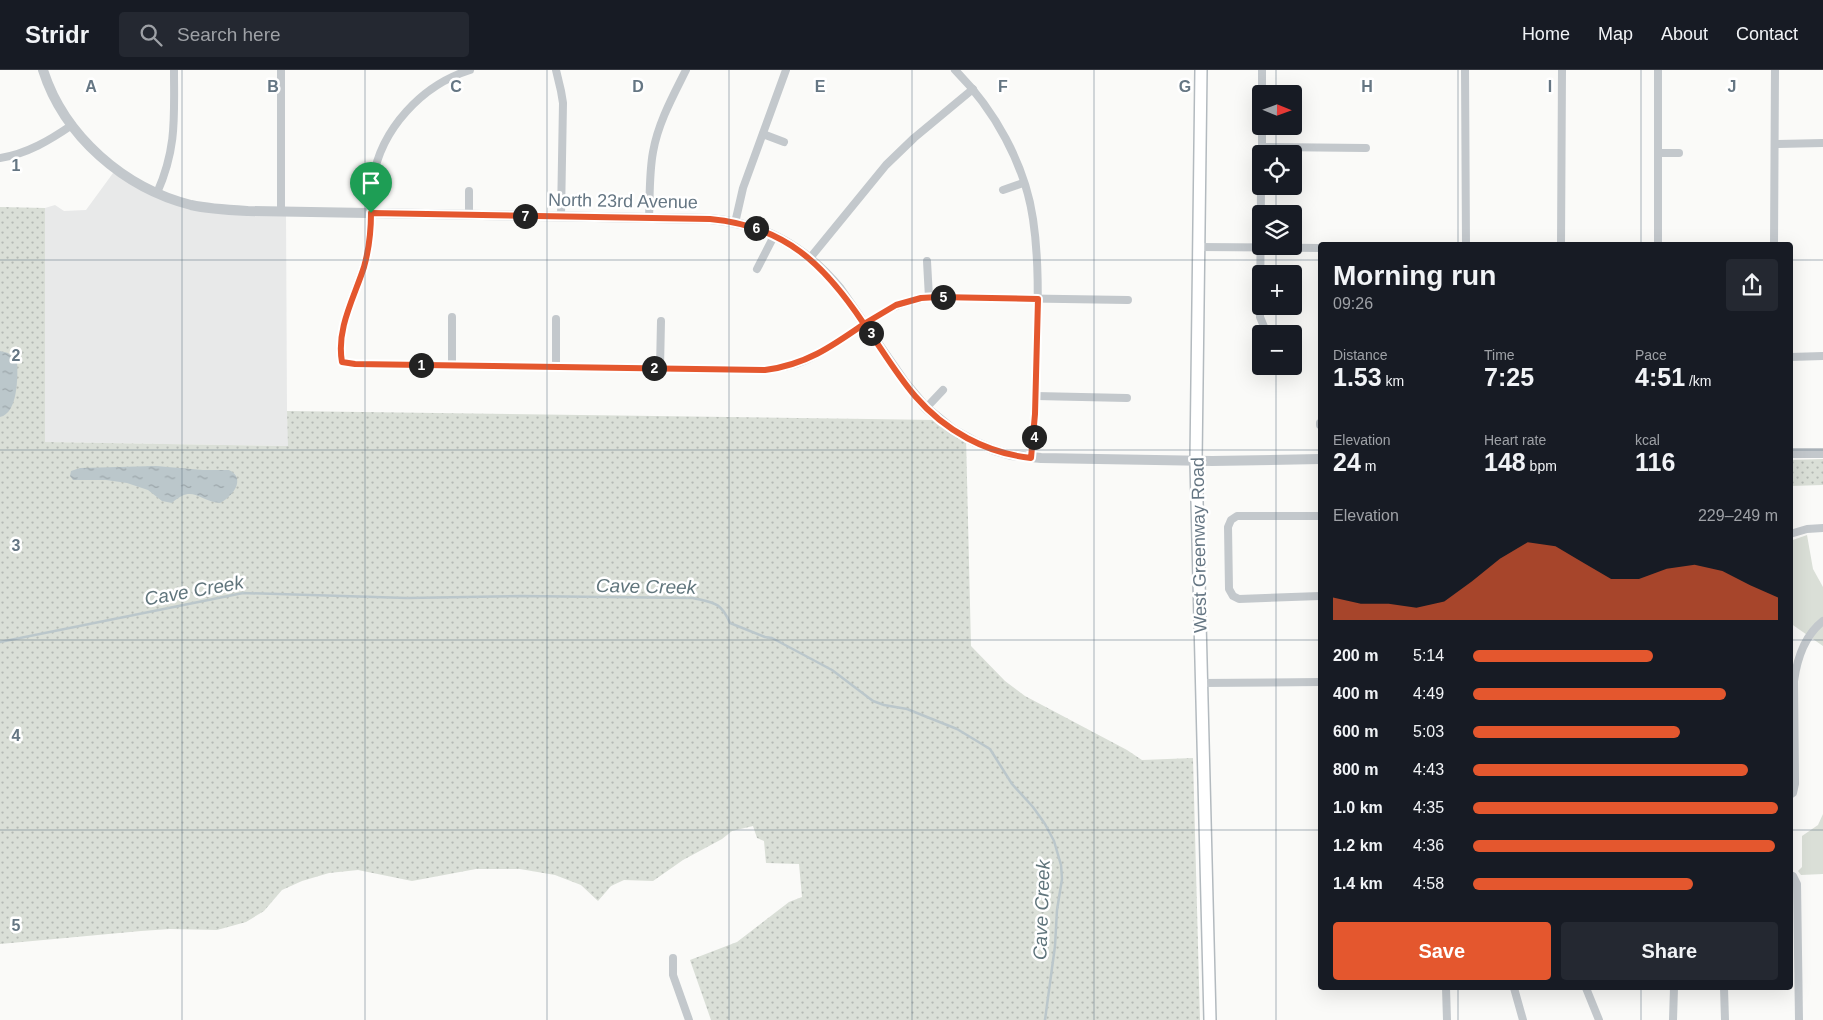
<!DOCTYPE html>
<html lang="en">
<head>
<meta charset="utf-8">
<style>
  body { margin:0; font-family:Arial,sans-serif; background:#242831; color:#f1f3f6; height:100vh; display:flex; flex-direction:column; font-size:19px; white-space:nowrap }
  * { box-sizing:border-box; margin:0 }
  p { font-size:16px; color:#9ea1a6 }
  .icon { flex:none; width:28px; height:28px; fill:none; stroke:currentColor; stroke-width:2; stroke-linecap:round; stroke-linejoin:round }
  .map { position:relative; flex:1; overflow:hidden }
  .panel { position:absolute; left:1318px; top:172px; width:475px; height:748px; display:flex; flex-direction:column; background:#171b24; border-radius:5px; box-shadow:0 5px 20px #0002 }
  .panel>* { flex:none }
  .needle { width:32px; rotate:91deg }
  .tools { position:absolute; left:1252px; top:15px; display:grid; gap:10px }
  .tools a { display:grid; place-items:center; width:50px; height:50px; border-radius:5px; background:#171b24; box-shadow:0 5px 20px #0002; font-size:25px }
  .pin { position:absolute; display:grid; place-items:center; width:42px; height:42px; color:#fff; margin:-51px -21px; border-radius:50% 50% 50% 0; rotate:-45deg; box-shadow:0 0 5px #0007 }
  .pin .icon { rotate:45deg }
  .km { position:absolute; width:25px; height:25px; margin:-12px; border-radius:50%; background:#222; color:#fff; font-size:14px; line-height:25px; text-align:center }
  .round { display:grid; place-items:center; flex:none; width:52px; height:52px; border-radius:5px; background:#242831 }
  .head { display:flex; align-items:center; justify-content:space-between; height:85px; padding:0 15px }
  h1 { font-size:28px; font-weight:700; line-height:38px }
  .figures { display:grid; grid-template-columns:repeat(3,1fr); gap:8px; height:85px; padding:5px 15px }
  .figures div { display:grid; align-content:center }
  .figures b { font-size:25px; font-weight:700 }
  .figures small { font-size:14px; font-weight:400 }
  .figures p { font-size:14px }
  .chart { height:140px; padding:10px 15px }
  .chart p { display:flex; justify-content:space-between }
  .chart svg { width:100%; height:90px; margin-top:5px; fill:#e4572e; opacity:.7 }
  .cta { display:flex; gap:10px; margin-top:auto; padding:10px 15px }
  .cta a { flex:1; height:58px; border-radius:5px; background:#e4572e; color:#fff; font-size:20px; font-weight:700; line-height:58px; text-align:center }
  .cta a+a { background:#242831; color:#f1f3f6 }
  ul { padding:0 15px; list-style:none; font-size:16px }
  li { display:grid; grid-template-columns:80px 60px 1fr; align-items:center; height:38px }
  li i { height:12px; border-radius:6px; background:#e4572e }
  header { display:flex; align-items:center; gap:30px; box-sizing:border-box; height:70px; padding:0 25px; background:#171b24; border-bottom:1px solid #363941 }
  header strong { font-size:24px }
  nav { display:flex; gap:28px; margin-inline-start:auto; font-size:18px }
  .search { width:350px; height:45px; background:#242831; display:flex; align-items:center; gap:12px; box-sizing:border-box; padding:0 18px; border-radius:5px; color:#9ea1a6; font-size:19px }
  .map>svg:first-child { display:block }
  .built { fill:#e8e9e9 }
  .grass { fill:url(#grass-dots) }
  .park { fill:#dadfd7 }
  .water { fill:url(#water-ripples) }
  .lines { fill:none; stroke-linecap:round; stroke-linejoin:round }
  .stream { stroke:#bbc7cb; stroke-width:2.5 }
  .secondary-casing { stroke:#b3babf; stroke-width:14 }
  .minor { stroke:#c3c8cc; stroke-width:8 }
  .tertiary { stroke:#c3c8cc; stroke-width:10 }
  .secondary { stroke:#fff; stroke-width:11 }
  .route-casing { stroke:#fff; stroke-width:10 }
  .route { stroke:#e4572e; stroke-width:6 }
  .grid { fill:none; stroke:#657683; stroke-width:1; stroke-opacity:0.55 }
  .labels { text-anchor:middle; stroke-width:5; stroke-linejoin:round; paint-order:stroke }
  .street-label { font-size:18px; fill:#657683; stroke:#fff }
  .water-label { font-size:19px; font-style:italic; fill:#60757c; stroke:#fff }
  .grid-label { font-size:16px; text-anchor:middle; font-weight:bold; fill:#657683; stroke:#fff; stroke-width:5; stroke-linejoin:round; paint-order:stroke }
</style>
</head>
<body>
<header>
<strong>Stridr</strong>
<div class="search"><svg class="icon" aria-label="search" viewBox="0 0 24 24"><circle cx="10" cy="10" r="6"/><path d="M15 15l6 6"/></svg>Search here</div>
<nav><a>Home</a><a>Map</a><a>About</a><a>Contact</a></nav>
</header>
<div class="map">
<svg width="1823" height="950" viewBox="0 0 1823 950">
  <defs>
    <pattern id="grass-dots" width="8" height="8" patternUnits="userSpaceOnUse" patternTransform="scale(1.25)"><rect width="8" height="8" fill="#dadfd7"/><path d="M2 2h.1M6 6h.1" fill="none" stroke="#b4b9b4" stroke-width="1.8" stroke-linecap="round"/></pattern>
    <pattern id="water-ripples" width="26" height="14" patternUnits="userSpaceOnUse" patternTransform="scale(1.25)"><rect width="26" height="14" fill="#bbc7cb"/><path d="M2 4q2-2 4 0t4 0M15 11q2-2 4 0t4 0" fill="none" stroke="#9ca6aa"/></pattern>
  </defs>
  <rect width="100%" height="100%" fill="#fafaf8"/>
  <!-- built -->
  <path class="built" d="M116,99L190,134L286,142L287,340L289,376L44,372L45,138L55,135L64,141L86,140Z"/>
  <!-- grass -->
  <g class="grass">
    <path d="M0,137L45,138V372L288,376L287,341L940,350L966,367L971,576L1005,611L1025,626L1127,680L1142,690L1193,688L1200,950H711L690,890L737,872L789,832L802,827L799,794L766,793L764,771L757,768L753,756L732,761L722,769L683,790L653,811L624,810L611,816L598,831L581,815L555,805L520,799H476L412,811L358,800L329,803L302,811L282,820L264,841L246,852L217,860L170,859L141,861L0,874Z"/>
    <path d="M1823,389V415L1790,416V390Z"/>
  </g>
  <!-- park -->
  <g class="park">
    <path d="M1807,465L1813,499L1823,517V576L1790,553V471Z"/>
    <path d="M1823,744V804L1801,805L1798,801L1802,797V766L1818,755Z"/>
  </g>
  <!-- water -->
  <g class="water">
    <path d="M0,281L8,283L17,291C18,306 18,343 0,347Z"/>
    <path d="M156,396L203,400H229C247,409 232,427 220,433C198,431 193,414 172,433L162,431L148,420L127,413L106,410H73L70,406L71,401L80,398Z"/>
  </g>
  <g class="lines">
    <!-- stream -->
    <path class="stream" d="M0,572L243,523L407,528L521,526L693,528C714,533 721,532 730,553L765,567L772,568L832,600L873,631L884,635L907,639L957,659L990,679L1012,714L1033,737L1045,754L1054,771L1061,795L1062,809L1057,840L1055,876L1045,950"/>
    <!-- secondary casing -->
    <g class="secondary-casing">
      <path id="secondary" d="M1201,0L1196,391L1210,950"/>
    </g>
    <!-- minor -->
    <g class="minor">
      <path d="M281,0V142"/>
      <path d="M470,0C422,15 381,59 373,109C369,134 374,160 367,185C358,220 335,255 342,292L355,294L765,300C779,298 793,296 806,290C854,268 881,229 938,227L1128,230"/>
      <path d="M556,0L561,21L563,33L561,146"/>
      <path d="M955,0C994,39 1025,94 1033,149C1039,189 1038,230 1037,270C1036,310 1035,349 1031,388"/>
      <path d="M1262,0V24"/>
      <path d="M1465,0L1466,175"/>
      <path d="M763,64L784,72"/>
      <path d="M1775,74L1823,73"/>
      <path d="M1262,77L1366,78"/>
      <path d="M1658,83H1679"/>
      <path d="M1262,84V56"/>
      <path d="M0,88C27,84 50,70 72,55"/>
      <path d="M1261,116L1260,247L1267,264"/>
      <path d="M1003,120L1023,113"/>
      <path d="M157,123C177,78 174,47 174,0"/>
      <path d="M469,145V121"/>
      <path d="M649,148C650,126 649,104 653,82C658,53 673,26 686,0"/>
      <path d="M735,153L743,118L786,0"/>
      <path d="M1561,175L1562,0"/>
      <path d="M1658,175V0"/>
      <path d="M1774,175L1775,0"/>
      <path d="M1199,177L1320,178"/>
      <path d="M810,188L886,95L914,68L973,19"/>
      <path d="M927,191L929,228"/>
      <path d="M757,199L774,166"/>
      <path d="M1790,287L1823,286"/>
      <path d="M452,295V247"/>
      <path d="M556,297V249"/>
      <path d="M660,298L661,251"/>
      <path d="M1036,326L1127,328"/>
      <path d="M926,338L943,320"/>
      <path d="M1320,353V355"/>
      <path d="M1320,446H1237L1231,450L1228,457L1229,519L1233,526L1239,529L1320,526"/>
      <path d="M1790,464L1807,459L1823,458"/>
      <path d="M1202,613L1320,612"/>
      <path d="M1790,725L1793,723L1795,714L1794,611C1797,589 1804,566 1823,551"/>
      <path d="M1790,805L1793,806L1797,814L1799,950"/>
      <path d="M673,888V905L689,950"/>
      <path d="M1446,918L1447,950"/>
      <path d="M1514,918L1523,950"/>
      <path d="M1586,918L1599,950"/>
      <path d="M1724,918L1725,950"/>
      <path d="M1673,950L1674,918"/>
    </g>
    <!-- tertiary -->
    <g class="tertiary">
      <path d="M43,0C64,66 124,118 191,135C209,139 229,140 248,141L710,149C765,154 805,177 840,219L905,313L926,338L953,360L975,372L994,380L1011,385L1041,388L1212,391L1320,389"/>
      <path d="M1790,383H1823"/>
    </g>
    <!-- secondary -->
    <use href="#secondary" class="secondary"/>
  </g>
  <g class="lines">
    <!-- route casing -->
    <g class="route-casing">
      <path id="route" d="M371,143C371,162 369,179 364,197C354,228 336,259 342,292L355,294L765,300C805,295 831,277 864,254C881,278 896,304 915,326C945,361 986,383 1031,388L1035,344L1038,229L938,227L921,228L896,235L864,254C824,194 785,156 710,149L371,143"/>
    </g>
    <!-- route -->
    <use href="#route" class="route"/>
  </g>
  <!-- grid -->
  <path class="grid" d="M182,0V950M365,0V950M547,0V950M729,0V950M912,0V950M1094,0V950M1276,0V24M1458,0V175M1641,0V175M1276,56V84M1276,116V144M1276,176V204M0,190H1320M1790,190H1823M1276,236V264M1276,296V950M0,380H1320M1790,380H1823M0,570H1320M1790,570H1823M0,760H1320M1790,760H1823M1458,918V950M1641,918V950"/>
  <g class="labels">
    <!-- street labels -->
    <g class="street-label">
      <text transform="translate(623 131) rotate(1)" y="6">North 23rd Avenue</text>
      <text transform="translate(1199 475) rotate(-91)" y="6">West Greenway Road</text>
    </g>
    <!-- water labels -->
    <g class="water-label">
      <text transform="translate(646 516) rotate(1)" y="7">Cave Creek</text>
      <text transform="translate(194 520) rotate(-10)" y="7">Cave Creek</text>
      <text transform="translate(1041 840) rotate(-88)" y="7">Cave Creek</text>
    </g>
  </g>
  <g class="grid-label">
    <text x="91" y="22">A</text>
    <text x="273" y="22">B</text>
    <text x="456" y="22">C</text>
    <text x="638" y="22">D</text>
    <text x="820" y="22">E</text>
    <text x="1003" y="22">F</text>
    <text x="1185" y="22">G</text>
    <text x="1367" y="22">H</text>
    <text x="1550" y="22">I</text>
    <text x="1732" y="22">J</text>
    <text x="16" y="101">1</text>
    <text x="16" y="291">2</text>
    <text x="16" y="481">3</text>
    <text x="16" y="671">4</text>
    <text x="16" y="861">5</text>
  </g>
</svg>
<div class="tools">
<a><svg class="needle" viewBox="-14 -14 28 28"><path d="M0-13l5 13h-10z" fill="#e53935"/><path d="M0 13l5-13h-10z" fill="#9ea1a6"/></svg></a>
<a><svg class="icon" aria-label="locate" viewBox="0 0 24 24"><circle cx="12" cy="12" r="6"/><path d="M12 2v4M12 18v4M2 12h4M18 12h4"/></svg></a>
<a><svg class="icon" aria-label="layers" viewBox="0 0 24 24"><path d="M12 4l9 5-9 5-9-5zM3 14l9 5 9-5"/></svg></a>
<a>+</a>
<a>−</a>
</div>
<div class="pin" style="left:371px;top:143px;background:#1e9e55"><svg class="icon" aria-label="arrive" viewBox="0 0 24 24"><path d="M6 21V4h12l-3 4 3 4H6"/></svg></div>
<b class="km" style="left:421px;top:295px">1</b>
<b class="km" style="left:654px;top:298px">2</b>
<b class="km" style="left:871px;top:263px">3</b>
<b class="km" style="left:1034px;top:367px">4</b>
<b class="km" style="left:943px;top:227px">5</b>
<b class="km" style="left:756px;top:158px">6</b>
<b class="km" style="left:525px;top:146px">7</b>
<section class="panel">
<div class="head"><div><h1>Morning run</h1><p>09:26</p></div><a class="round"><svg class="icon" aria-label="share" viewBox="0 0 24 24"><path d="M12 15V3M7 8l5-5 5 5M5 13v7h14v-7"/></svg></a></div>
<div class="figures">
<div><p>Distance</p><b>1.53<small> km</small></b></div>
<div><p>Time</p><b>7:25</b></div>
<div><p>Pace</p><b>4:51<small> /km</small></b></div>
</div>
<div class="figures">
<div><p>Elevation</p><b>24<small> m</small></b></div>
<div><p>Heart rate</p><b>148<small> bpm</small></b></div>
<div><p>kcal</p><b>116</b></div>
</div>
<div class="chart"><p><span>Elevation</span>229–249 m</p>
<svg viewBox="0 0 160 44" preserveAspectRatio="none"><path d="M0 44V33L10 36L20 36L30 38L40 35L50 25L60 14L70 6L80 8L90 16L100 24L110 24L120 19L130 17L140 20L150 27L160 33V44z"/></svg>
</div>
<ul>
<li><b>200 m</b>5:14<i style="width:59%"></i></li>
<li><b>400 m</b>4:49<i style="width:83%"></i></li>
<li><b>600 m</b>5:03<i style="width:68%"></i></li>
<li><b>800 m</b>4:43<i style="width:90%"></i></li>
<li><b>1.0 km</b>4:35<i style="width:100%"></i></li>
<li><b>1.2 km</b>4:36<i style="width:99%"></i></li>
<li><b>1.4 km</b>4:58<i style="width:72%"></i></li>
</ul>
<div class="cta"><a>Save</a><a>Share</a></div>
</section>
</div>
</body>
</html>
